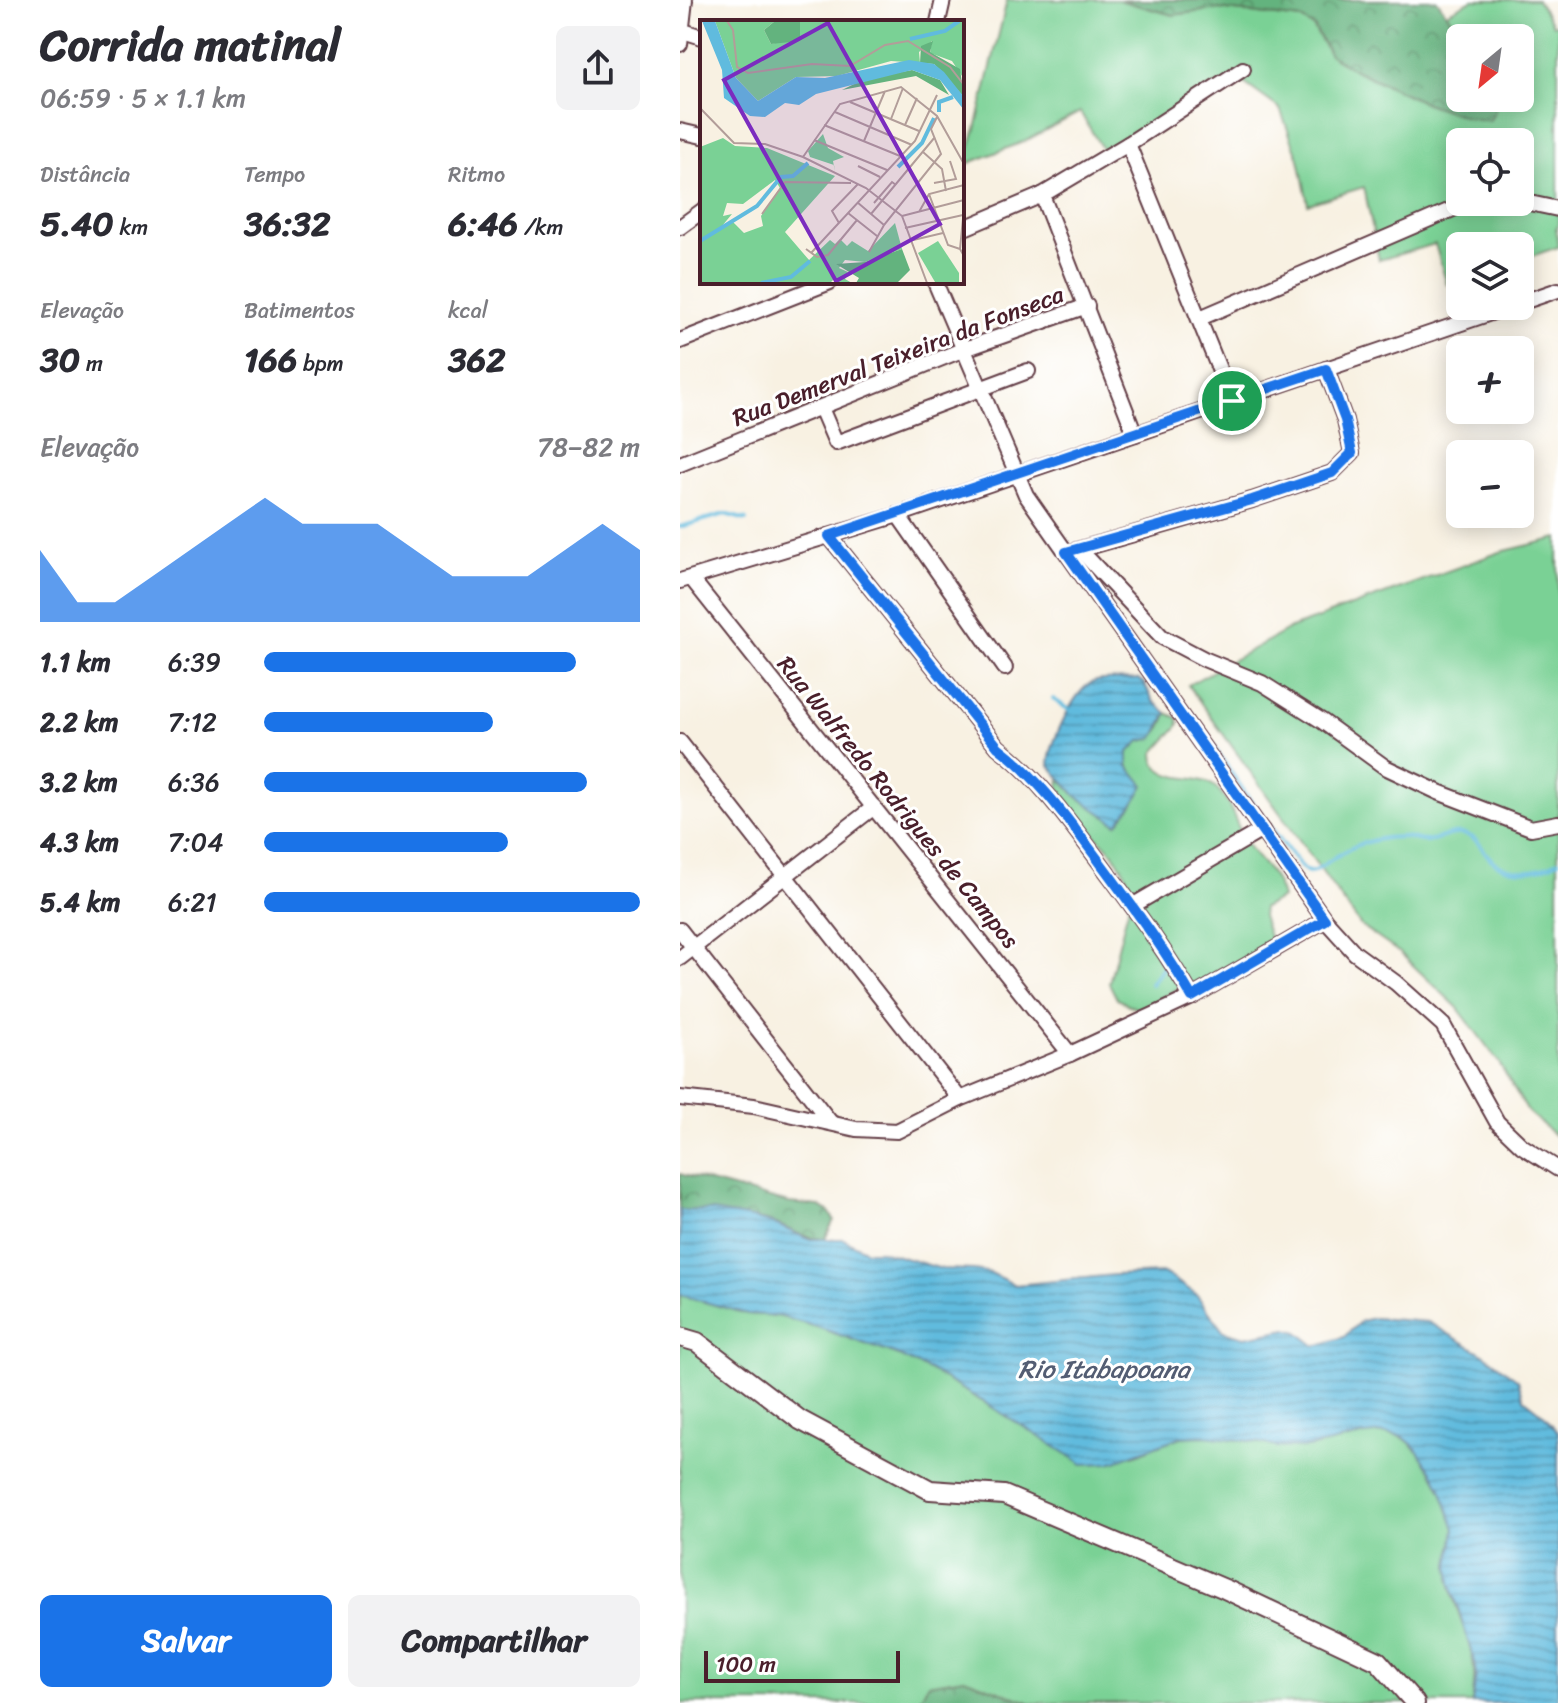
<!DOCTYPE html>
<html lang="pt">
<head>
<meta charset="utf-8">
<style>
  body { margin:0; font-family:Sriracha,sans-serif; background:#f2f2f3; color:#2b2b33; height:100vh; display:flex; flex-direction:column; font-size:30px; white-space:nowrap }
  * { box-sizing:border-box; margin:0 }
  p { font-size:26px; color:#7c7c81 }
  .icon { flex:none; width:44px; height:44px; fill:none; stroke:currentColor; stroke-width:2; stroke-linecap:round; stroke-linejoin:round }
  .map { position:relative; flex:1; overflow:hidden }
  .side { display:flex; flex-direction:column; background:#fff; width:680px }
  .side>* { flex:none }
  .needle { width:52px; rotate:209deg }
  .tools { position:absolute; left:766px; top:24px; display:grid; gap:16px }
  .tools a { display:grid; place-items:center; width:88px; height:88px; border-radius:12px; background:#fff; box-shadow:0 4px 20px #0003; font-size:40px }
  .scale { position:absolute; left:24px; bottom:20px; width:196px; box-sizing:border-box; padding-left:8px; border:4px solid #4a1f2b; border-top:0; font-size:22px; line-height:28px; white-space:nowrap; color:#4a1f2b; -webkit-text-stroke:6px #fff; paint-order:stroke }
  .pin { position:absolute; display:grid; place-items:center; width:68px; height:68px; color:#fff; margin:-34px; border:4px solid #fff; border-radius:50%; box-shadow:0 2px 8px #0007 }
  .round { display:grid; place-items:center; flex:none; width:84px; height:84px; border-radius:12px; background:#f2f2f3 }
  .headline { display:flex; align-items:center; justify-content:space-between; height:136px; padding:0 40px }
  h1 { font-size:44px; font-weight:800; line-height:60px }
  .figures { display:grid; grid-template-columns:repeat(3,1fr); gap:12px; height:136px; padding:8px 40px }
  .figures div { display:grid; align-content:center }
  .figures b { font-size:34px; font-weight:800 }
  .figures small { font-size:22px; font-weight:400 }
  .figures p { font-size:22px }
  .chart { height:224px; padding:16px 40px }
  .chart p { display:flex; justify-content:space-between }
  .chart svg { width:100%; height:144px; margin-top:8px; fill:#1a73e8; opacity:.7 }
  .cta { display:flex; gap:16px; margin-top:auto; padding:16px 40px }
  .cta a { flex:1; height:92px; border-radius:12px; background:#1a73e8; color:#fff; font-size:32px; font-weight:800; line-height:92px; text-align:center }
  .cta a+a { background:#f2f2f3; color:#2b2b33 }
  ul { padding:0 40px; list-style:none; font-size:26px }
  li { display:grid; grid-template-columns:128px 96px 1fr; align-items:center; height:60px }
  li i { height:20px; border-radius:10px; background:#1a73e8 }
  main { display:flex; flex:1; min-height:0 }
  .map>svg:first-child { display:block }
  .green { fill:#7ad195; stroke:#627860; stroke-width:2; fill-rule:evenodd }
  .forest { fill:url(#forest-crowns); stroke:#566954; stroke-width:2 }
  .water { fill:url(#water-rules); stroke:#556d84; stroke-width:2 }
  .lines { fill:none; stroke-linecap:round; stroke-linejoin:round }
  .stream { stroke:#60bbde; stroke-width:4 }
  .minor-casing { stroke:#643e46; stroke-width:18 }
  .tertiary-casing { stroke:#643e46; stroke-width:22 }
  .minor { stroke:#fff; stroke-width:14 }
  .tertiary { stroke:#fff; stroke-width:18 }
  .route-casing { stroke:#fff; stroke-width:16 }
  .route { stroke:#1a73e8; stroke-width:10 }
  .labels { text-anchor:middle; stroke-width:6; stroke-linejoin:round; paint-order:stroke }
  .street-label { font-size:24px; fill:#4a1f2b; stroke:#fff }
  .water-label { font-size:26px; font-style:italic; fill:#535d73; stroke:#fff }
  .inset-river { fill:none; stroke:#60bbde; stroke-width:4 }
  .inset-road { fill:none; stroke:#b29d99; stroke-width:2 }
  .view { fill:#7b2cbf; fill-opacity:0.15; stroke:#7b2cbf; stroke-width:4 }
  .inset-edge { fill:none; stroke:#4a1f2b; stroke-width:4 }
</style>
</head>
<body>
<main>
<section class="side">
<div class="headline"><div><h1>Corrida matinal</h1><p>06:59 · 5 × 1.1 km</p></div><a class="round"><svg class="icon" aria-label="share" viewBox="0 0 24 24"><path d="M12 15V3M7 8l5-5 5 5M5 13v7h14v-7"/></svg></a></div>
<div class="figures">
<div><p>Distância</p><b>5.40<small> km</small></b></div>
<div><p>Tempo</p><b>36:32</b></div>
<div><p>Ritmo</p><b>6:46<small> /km</small></b></div>
</div>
<div class="figures">
<div><p>Elevação</p><b>30<small> m</small></b></div>
<div><p>Batimentos</p><b>166<small> bpm</small></b></div>
<div><p>kcal</p><b>362</b></div>
</div>
<div class="chart"><p><span>Elevação</span>78–82 m</p>
<svg viewBox="0 0 160 44" preserveAspectRatio="none"><path d="M0 44V22L10 38L20 38L30 30L40 22L50 14L60 6L70 14L80 14L90 14L100 22L110 30L120 30L130 30L140 22L150 14L160 22V44z"/></svg>
</div>
<ul>
<li><b>1.1 km</b>6:39<i style="width:83%"></i></li>
<li><b>2.2 km</b>7:12<i style="width:61%"></i></li>
<li><b>3.2 km</b>6:36<i style="width:86%"></i></li>
<li><b>4.3 km</b>7:04<i style="width:65%"></i></li>
<li><b>5.4 km</b>6:21<i style="width:100%"></i></li>
</ul>
<div class="cta"><a>Salvar</a><a>Compartilhar</a></div>
</section>
<div class="map">
<svg width="878" height="1703" viewBox="0 0 878 1703">
  <defs>
    <pattern id="forest-crowns" width="20" height="18" patternUnits="userSpaceOnUse" patternTransform="scale(2)"><rect width="20" height="18" fill="#63b37e"/><path d="M2 6a3 3 0 1 1 6 0M12 15a3 3 0 1 1 6 0" fill="none" stroke="#549167"/></pattern>
    <pattern id="water-rules" width="6" height="5" patternUnits="userSpaceOnUse" patternTransform="scale(2)"><rect width="6" height="5" fill="#60bbde"/><path d="M0 2.5h6" fill="none" stroke="#5197b4"/></pattern>
  </defs>
  <rect width="100%" height="100%" fill="#fff"/>
  <filter id="ink" filterUnits="userSpaceOnUse"><feTurbulence type="fractalNoise" baseFrequency=".0125" numOctaves="2"/><feDisplacementMap in="SourceGraphic" scale="16" xChannelSelector="R" yChannelSelector="G"/><feConvolveMatrix kernelMatrix="1 2 1 2 8 2 1 2 1" color-interpolation-filters="sRGB"/></filter>
  <filter id="wash" filterUnits="userSpaceOnUse"><feTurbulence type="fractalNoise" baseFrequency=".006" numOctaves="4" result="noise"/><feDisplacementMap in="SourceGraphic" scale="32" xChannelSelector="R" yChannelSelector="G"/><feGaussianBlur stdDeviation="1.8" result="paint"/><feColorMatrix in="noise" values="0 0 0 0 0 0 0 0 0 0 0 0 0 0 0 0 0 1.4 0 .05"/><feComposite in="paint" operator="in"/></filter>
  <g filter="url(#wash)">
    <rect width="100%" height="100%" fill="#f8f1e2"/>
    <!-- green -->
    <g class="green">
      <path d="M327,0H439L493,15L538,9L621,19L633,27L650,55L675,70L743,102L787,117L817,105L816,98H840V38H784L766,13L792,0H857L873,25L878,23V227L876,228L878,247L840,260V246H780V280L767,285L755,244L699,260L684,187L628,204L619,159L600,109L564,83L550,85L424,152L400,112L343,142L284,165L296,129ZM780,142H840V202H780Z"/>
      <path d="M878,538V1138L848,1112L818,1061L777,1007L720,953L681,926L508,685L611,628L820,552Z"/>
      <path d="M487,713L498,718L499,725L474,753L475,763C489,783 511,774 531,784C551,796 556,829 569,847C583,866 596,874 602,898L583,908L582,916L592,945L567,966L499,988L464,1008H455L437,999L429,983L452,893L446,874L433,853L399,818L379,788L380,778L396,796L437,824L454,803L458,780C448,769 440,752 457,742C461,740 466,741 469,739C479,734 484,723 487,713Z"/>
      <path d="M0,1295L67,1314L98,1316L137,1327L217,1355L249,1370L327,1416L453,1456C467,1450 482,1442 498,1438C531,1429 579,1444 613,1446C648,1449 690,1424 721,1437C742,1445 774,1508 775,1530C776,1548 768,1565 771,1584C780,1634 801,1647 792,1703H351L284,1678L248,1684L238,1703H0Z"/>
    </g>
    <!-- forest -->
    <g class="forest">
      <path d="M439,0H757L784,38H780V98H816L815,112L809,121L787,117L743,102L675,70L650,55L634,27L621,19L538,9L493,15Z"/>
      <path d="M0,1174L109,1203L139,1206L149,1211L154,1220L145,1239C120,1239 111,1228 90,1222C61,1215 30,1211 0,1210Z"/>
      <path d="M284,1678L351,1703H238L248,1684Z"/>
    </g>
    <!-- water -->
    <g class="water">
      <path d="M458,679L464,683L473,701L487,713L474,738L460,741L448,753V766L464,785L454,803L437,824L396,796L369,765C370,744 393,691 413,682C426,677 444,681 458,679Z"/>
      <path d="M0,1210L32,1211L72,1218L95,1224L128,1239H163L187,1251H201L262,1269L294,1270L311,1273L335,1285L434,1275L484,1273L516,1294L543,1331L565,1337L607,1329L618,1332L636,1346L664,1337L681,1321L694,1318L748,1322L805,1355L838,1380L844,1399L863,1414L878,1432V1703H792L796,1677L794,1661L771,1585L769,1565L775,1529L760,1486L752,1472L735,1447L723,1437L705,1433L686,1435L628,1448L596,1447L578,1442L524,1436L500,1437L430,1463L403,1464L304,1402L249,1370L217,1355L137,1327L98,1316L67,1314L0,1295Z"/>
    </g>
    <g class="lines">
      <!-- stream -->
      <g class="stream">
        <path d="M0,527L45,514L66,520"/>
        <path d="M373,699L394,713"/>
        <path d="M511,714L570,800L621,867L628,872L635,871C664,850 683,838 720,837C729,836 736,841 744,841C759,841 772,830 787,835C798,839 802,849 809,857C827,876 858,873 878,861"/>
        <path d="M471,984L485,964"/>
      </g>
    </g>
  </g>
  <g filter="url(#ink)">
    <g class="lines">
      <!-- minor casing -->
      <g class="minor-casing">
        <g id="minor">
          <path d="M258,22L263,0"/>
          <path d="M0,30L22,37"/>
          <path d="M0,44L5,0"/>
          <path d="M0,131L22,136"/>
          <path d="M448,144L552,401"/>
          <path d="M362,195L455,434"/>
          <path d="M840,201L878,209"/>
          <path d="M0,227L22,211"/>
          <path d="M282,229L362,195L448,144L563,69"/>
          <path d="M255,282L346,495L386,552L645,920L675,953L716,983L763,1025L817,1122L842,1146L878,1169"/>
          <path d="M840,303L878,290"/>
          <path d="M520,318L787,203L809,202"/>
          <path d="M0,341L150,282"/>
          <path d="M141,408L156,443L348,371"/>
          <path d="M0,464L282,350L407,306"/>
          <path d="M218,515L325,668"/>
          <path d="M149,536L318,747C358,777 389,821 419,861C452,906 485,949 512,997"/>
          <path d="M400,550L482,637L524,659L582,683L642,721L705,767L758,792L851,828L878,823"/>
          <path d="M394,551L572,500L652,473L672,453L665,420L646,369"/>
          <path d="M11,578L390,1054"/>
          <path d="M0,581L218,515L831,306"/>
          <path d="M0,742L280,1099"/>
          <path d="M452,906L582,830"/>
          <path d="M0,930L151,1123"/>
          <path d="M0,958L194,807"/>
          <path d="M0,1098L74,1106L176,1129L217,1131L280,1099L390,1054L512,997L645,920"/>
        </g>
      </g>
      <!-- tertiary casing -->
      <g class="tertiary-casing">
        <path id="tertiary" d="M0,1337L17,1342L120,1420L250,1490L324,1495L545,1589L698,1661L735,1703"/>
      </g>
      <!-- minor -->
      <use href="#minor" class="minor"/>
      <!-- tertiary -->
      <use href="#tertiary" class="tertiary"/>
    </g>
  </g>
  <g class="lines" filter="url(#ink)">
    <!-- route casing -->
    <g class="route-casing">
      <path id="route" d="M646,369L665,420L672,453L652,473L572,500L386,552L645,920L512,997C485,949 452,906 419,861C389,821 358,777 318,747L149,536Z"/>
    </g>
    <!-- route -->
    <use href="#route" class="route"/>
  </g>
  <g class="labels">
    <!-- street labels -->
    <g class="street-label">
      <text transform="translate(218 356) rotate(-21)" y="8">Rua Demerval Teixeira da Fonseca</text>
      <text transform="translate(218 802) rotate(51)" y="8">Rua Walfredo Rodrigues de Campos</text>
    </g>
    <!-- water labels -->
    <g class="water-label">
      <text x="424" y="1378">Rio Itabapoana</text>
    </g>
  </g>
  <!-- overview -->
  <g transform="translate(20 20)">
    <rect width="264" height="264" fill="#f8f1e2"/>
    <path d="M15,1H75L64,10L71,24L100,17V1H264V59L252,41L230,33L232,21L219,32L220,43L191,41L137,56L96,57L58,81L36,58ZM123,114L128,128L144,137L133,141L135,152L134,145L110,137L108,131ZM23,118L35,126L67,128L135,156L85,212L109,240L130,220L135,224L140,219L147,226L152,221L168,231L195,203L202,229L165,242L145,240L139,248L148,252L145,259L152,263H137L135,258L130,263H0V127ZM75,160L80,168L61,196L63,206L44,213L33,202L22,206L32,194L23,196L27,183L43,184Z" fill="#7ad195" fill-rule="evenodd"/>
    <path d="M75,1H100V21L71,24L64,10ZM233,21L230,32L260,49L264,77L234,44L220,43L221,26ZM212,50L240,60L249,75L216,56L142,70L164,59ZM202,229L210,250L197,263H156L159,258L136,244L165,242Z" fill="#63b37e"/>
    <path d="M238,221L259,253V263L235,262L218,233Z" fill="#7ad195"/>
    <path d="M2,1H15L36,58L58,81L96,57L125,58L209,40L234,44L244,52L264,77V90L240,60L212,50L116,74L99,85L85,83L65,97L50,96L24,78L22,50Z" fill="#60bbde"/>
    <path class="inset-river" d="M210,19L245,11L259,1M239,92V82L253,77M198,147L222,123L234,98M0,221L57,186L81,157L93,156L108,143M61,263L91,257L110,241"/>
    <path class="inset-road" d="M27,1L33,10L37,47L48,53L112,44L150,46L185,25L208,21L250,47L264,65M150,82L219,111M0,88L34,123L65,124L103,137L166,168L202,196M135,92L212,125M191,99L203,68M124,105L200,136M205,105L217,78M114,120L187,150M164,121L185,71M223,132L242,149L246,171M103,137L140,84L201,67L237,96L264,144M158,146L180,157M234,163L256,159L250,141M229,174L248,225L260,229M157,182L184,205M174,183L192,162L196,165M264,188L260,229L264,236M219,192L229,174L264,165M148,193L177,216M62,194L85,162L151,163M171,194L235,117M202,196L227,263M202,196L264,180M139,203L132,191L158,164M205,208L263,195M209,221L243,213M106,229L117,237L128,235L157,200M169,232L184,205L241,134L231,109L237,97M111,233L215,121L237,75"/>
    <path class="view" d="M128,3L240,204L136,261L24,60Z"/>
    <rect width="264" height="264" class="inset-edge"/>
  </g>
</svg>
<div class="tools">
<a><svg class="needle" viewBox="-14 -14 28 28"><path d="M0-13l5 13h-10z" fill="#e53935"/><path d="M0 13l5-13h-10z" fill="#7c7c81"/></svg></a>
<a><svg class="icon" aria-label="locate" viewBox="0 0 24 24"><circle cx="12" cy="12" r="6"/><path d="M12 2v4M12 18v4M2 12h4M18 12h4"/></svg></a>
<a><svg class="icon" aria-label="layers" viewBox="0 0 24 24"><path d="M12 4l9 5-9 5-9-5zM3 14l9 5 9-5"/></svg></a>
<a>+</a>
<a>−</a>
</div>
<div class="scale">100 m</div>
<div class="pin" style="left:552px;top:401px;background:#1e9e55"><svg class="icon" aria-label="arrive" viewBox="0 0 24 24"><path d="M6 21V4h12l-3 4 3 4H6"/></svg></div>
</div>
</main>
</body>
</html>
